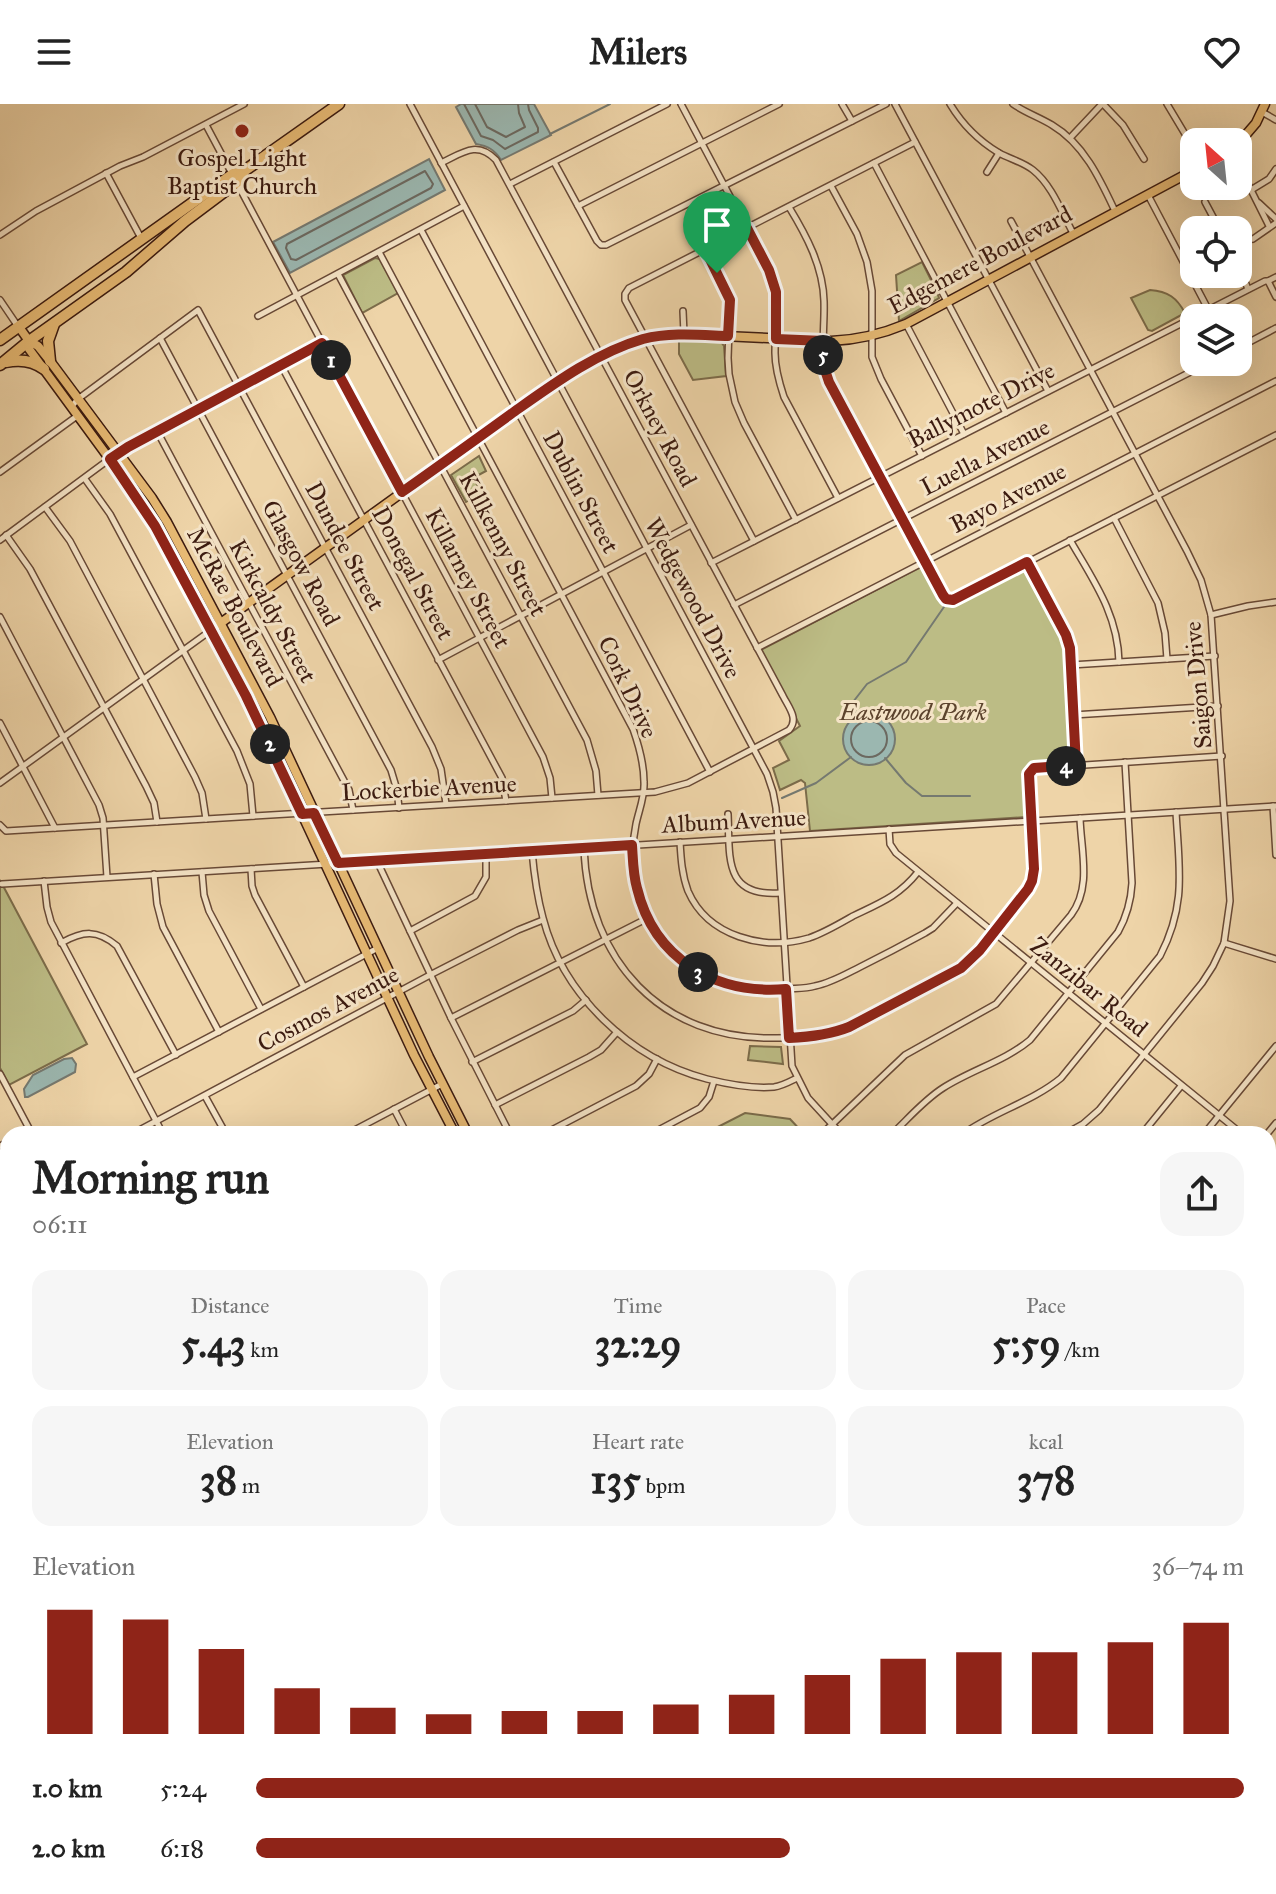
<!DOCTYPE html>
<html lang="en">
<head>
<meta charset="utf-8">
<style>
  body { margin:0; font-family:"IM FELL Great Primer",serif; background:#f6f6f6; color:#222; height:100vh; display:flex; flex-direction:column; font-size:30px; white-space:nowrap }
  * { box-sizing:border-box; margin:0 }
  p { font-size:26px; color:#767676 }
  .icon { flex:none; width:44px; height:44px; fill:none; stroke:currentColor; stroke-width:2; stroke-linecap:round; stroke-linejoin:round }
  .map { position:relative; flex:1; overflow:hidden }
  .details { position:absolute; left:0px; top:1022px; width:1276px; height:768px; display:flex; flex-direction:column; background:#fff; border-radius:24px 24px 0 0; box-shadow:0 8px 32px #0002 }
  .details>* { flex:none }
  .needle { width:52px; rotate:333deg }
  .buttons { position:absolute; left:1180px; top:24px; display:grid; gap:16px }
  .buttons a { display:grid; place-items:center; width:72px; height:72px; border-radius:16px; background:#fff; box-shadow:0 8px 32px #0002; font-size:40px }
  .pin { position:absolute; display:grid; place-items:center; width:68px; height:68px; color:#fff; margin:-82px -34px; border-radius:50% 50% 50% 0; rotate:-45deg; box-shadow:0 0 8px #0007 }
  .pin .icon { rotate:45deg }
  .km { position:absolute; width:40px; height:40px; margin:-20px; border-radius:50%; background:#222; color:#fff; font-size:22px; line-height:40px; text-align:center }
  .round { display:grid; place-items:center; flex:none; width:84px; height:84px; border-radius:24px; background:#f6f6f6 }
  .summary { display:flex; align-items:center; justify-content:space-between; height:136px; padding:0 32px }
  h1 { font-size:44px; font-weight:800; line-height:60px }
  .stats { display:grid; grid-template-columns:repeat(3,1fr); gap:12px; height:136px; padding:8px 32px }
  .stats div { display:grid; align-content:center; border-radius:20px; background:#f6f6f6; text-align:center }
  .stats b { font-size:40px; font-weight:800 }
  .stats small { font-size:22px; font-weight:400 }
  .stats p { font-size:22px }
  .chart { height:224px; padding:16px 32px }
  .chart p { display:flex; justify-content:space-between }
  .chart svg { width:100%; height:144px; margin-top:8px; stroke:#8f2418; stroke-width:6 }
  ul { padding:0 32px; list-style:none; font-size:26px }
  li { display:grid; grid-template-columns:128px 96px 1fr; align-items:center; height:60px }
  li i { height:20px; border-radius:10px; background:#8f2418 }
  header { display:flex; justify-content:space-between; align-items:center; height:104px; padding:0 32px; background:#fff; font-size:36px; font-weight:800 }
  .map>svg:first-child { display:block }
  .green { fill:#bcbc85; stroke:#7c6c4a; stroke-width:2 }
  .water { fill:#9bb7b0; stroke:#757970; stroke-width:2 }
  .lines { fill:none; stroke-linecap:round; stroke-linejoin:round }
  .shore { stroke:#6c6960; stroke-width:2 }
  .stream { stroke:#757970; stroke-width:2 }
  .minor-casing { stroke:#684936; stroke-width:8 }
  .major-casing { stroke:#3c1b10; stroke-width:11 }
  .highway-casing { stroke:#3c1b10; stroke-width:13 }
  .minor { stroke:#f4e3c6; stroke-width:5 }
  .major { stroke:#e7ba74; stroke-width:8 }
  .highway { stroke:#e7ba74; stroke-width:10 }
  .route-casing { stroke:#fff; stroke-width:16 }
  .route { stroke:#8f2418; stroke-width:10 }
  .poi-dot { fill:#8f2418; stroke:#f4e3c6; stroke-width:3 }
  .labels { text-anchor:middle; stroke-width:6; stroke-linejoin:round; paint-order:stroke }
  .poi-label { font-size:24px; fill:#3c1b10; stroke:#f4e3c6 }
  .street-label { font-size:24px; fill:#3c1b10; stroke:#f4e3c6 }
  .park-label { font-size:24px; font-style:italic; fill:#5c432d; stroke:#f4e3c6 }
</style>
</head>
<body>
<header><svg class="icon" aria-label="menu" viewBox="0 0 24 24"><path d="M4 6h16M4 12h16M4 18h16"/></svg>Milers<svg class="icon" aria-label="heart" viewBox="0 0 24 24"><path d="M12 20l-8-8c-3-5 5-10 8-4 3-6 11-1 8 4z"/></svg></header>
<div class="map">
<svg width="1276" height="1790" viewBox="0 0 1276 1790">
  <rect width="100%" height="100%" fill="#eed4a8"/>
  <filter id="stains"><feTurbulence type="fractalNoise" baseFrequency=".0025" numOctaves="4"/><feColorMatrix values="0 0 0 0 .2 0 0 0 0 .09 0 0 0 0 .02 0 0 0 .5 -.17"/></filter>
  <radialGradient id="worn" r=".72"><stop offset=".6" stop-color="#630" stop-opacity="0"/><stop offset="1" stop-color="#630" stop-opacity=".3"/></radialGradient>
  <!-- green -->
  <g class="green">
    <path d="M375,154L380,155L398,189L362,209L343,171Z"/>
    <path d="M922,158L937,188L939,194L899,217L896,171Z"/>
    <path d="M1150,186C1168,187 1177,194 1185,209L1152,227L1148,226L1131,194Z"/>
    <path d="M679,236L721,238L724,242L726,272L693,276L679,250Z"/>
    <path d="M479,352L486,367L473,374L482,389L466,398L451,371Z"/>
    <path d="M922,462L941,496L948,500L1025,463L1064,538L1072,657L1033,661L1025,668L1026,713L810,727L805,679L801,676L780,686L773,664L789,656L779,637L800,622L761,546Z"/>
    <path d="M0,776L87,940L9,981L0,964Z"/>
    <path d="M750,942L781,943L783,960L748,956Z"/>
    <path d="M745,1009L790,1015L804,1030H704Z"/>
    <path d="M1276,1678V1761L1268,1762V1682Z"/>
  </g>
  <!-- water -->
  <g class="water">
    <path d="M461,0H534L551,31L501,56C495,46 488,42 476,40L456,3Z"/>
    <path d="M429,55L445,86L290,169L273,138Z"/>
    <circle cx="869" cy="635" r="26"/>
    <path d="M72,954L76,960L75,968L28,993H25L24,985L33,971L64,955Z"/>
  </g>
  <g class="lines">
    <!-- shore -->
    <g class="shore">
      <path d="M464,0L481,32L493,36L505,45L538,28V24L529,6L528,0"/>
      <path d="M475,0L487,23L506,33L525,23L519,9L518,0"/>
      <path d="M425,67L433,80L431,84L296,156L291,155L286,144L287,140Z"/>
      <circle cx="869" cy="635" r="18"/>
    </g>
    <!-- stream -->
    <g class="stream">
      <path d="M550,30L610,0"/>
      <path d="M857,612L853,598L867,580L906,558L946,500"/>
      <path d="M885,654L906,679L922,692H970"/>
      <path d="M782,694L816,679L851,653"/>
    </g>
    <!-- minor casing -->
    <g class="minor-casing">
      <g id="minor">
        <path d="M410,0L767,670L773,688L776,704L792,962L808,994L841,1030"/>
        <path d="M681,0L769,166C780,194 775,220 775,249C775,264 779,278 784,293L838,394"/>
        <path d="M842,0L852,17"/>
        <path d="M895,0L1048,287"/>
        <path d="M950,0C962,20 979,37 999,49C1010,55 1023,58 1033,66C1052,81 1062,109 1073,129"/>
        <path d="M1013,0C1026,9 1039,13 1052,21C1084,40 1100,75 1115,107"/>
        <path d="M1103,0L1123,21L1144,55"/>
        <path d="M1167,0L1194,45"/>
        <path d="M1262,8L1276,16"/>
        <path d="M206,21L543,653L550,674L552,694"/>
        <path d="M1070,34L1102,0"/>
        <path d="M554,58L597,137L601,141H606L886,0"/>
        <path d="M874,59L1006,309"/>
        <path d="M1238,60L1269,122"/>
        <path d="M987,68L999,49"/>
        <path d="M106,69L141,134"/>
        <path d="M510,80L667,0"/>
        <path d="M831,82L857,130L867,158L872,187V253L881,275L922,352"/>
        <path d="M1251,86L1269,75L1276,65"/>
        <path d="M1148,91L1208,205"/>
        <path d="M1205,98L1220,126"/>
        <path d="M1259,99L1276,115"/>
        <path d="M578,102L779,0"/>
        <path d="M789,103C806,131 823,162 824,197C825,225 819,252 829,278L946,495L951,496L956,495L1276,331"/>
        <path d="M1011,117L1187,447L1201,476L1211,511L1230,797L1224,839L1213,862L1202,879L1099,1006L1083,1020L1065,1030"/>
        <path d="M421,126L710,668"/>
        <path d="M0,131L36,107L120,62L143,53L244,0"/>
        <path d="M1253,135L1276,119"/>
        <path d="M705,145L730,196L728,254L729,270L735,298L744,319L796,416"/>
        <path d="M379,148L633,625C639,642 644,660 644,678C645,692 639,706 636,720C633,734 632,748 633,762C639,844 707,891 785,885C795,884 805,885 815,882C831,879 846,870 860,863C882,852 903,841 925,829L933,824L957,799"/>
        <path d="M1238,160L1248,185"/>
        <path d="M338,170L587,636L596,667L598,691"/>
        <path d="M1268,177L1276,193"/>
        <path d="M0,196L17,221"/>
        <path d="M683,207L684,230"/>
        <path d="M258,212L464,102"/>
        <path d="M906,220L964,330"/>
        <path d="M160,234L391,666L397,686L399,704"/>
        <path d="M1238,244L1276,224"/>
        <path d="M281,261L502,674L506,697"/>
        <path d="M72,302L78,295L198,206L432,643L441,665L446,700"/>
        <path d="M157,327L349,686L353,706"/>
        <path d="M0,368L77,312"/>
        <path d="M85,375L110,410L237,647L250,680L253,712"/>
        <path d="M45,403L70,437L195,673L202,689L206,715"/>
        <path d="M1114,414L1158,499L1165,529L1167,555"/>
        <path d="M6,431L30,465L146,682L154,699L157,718"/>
        <path d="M0,436L119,348L322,239"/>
        <path d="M1070,436C1093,476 1118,510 1119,558"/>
        <path d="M754,437L625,196V190L629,184L915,38"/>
        <path d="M1027,458L1068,537L1076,661"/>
        <path d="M711,459L1265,177H1268L1276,173"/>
        <path d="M734,501L1210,258"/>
        <path d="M1211,511L1248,502L1276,498"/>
        <path d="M0,513L99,701L103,714L107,773"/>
        <path d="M757,544L1276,277"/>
        <path d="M438,556L691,421"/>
        <path d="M1071,561L1215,552"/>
        <path d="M1073,611L1218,602"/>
        <path d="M0,619L55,724"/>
        <path d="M0,679L210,527"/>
        <path d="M1273,702L1276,751"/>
        <path d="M728,710C730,753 723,793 780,789"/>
        <path d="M0,721L6,727L655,688L688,679L789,626C799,615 789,604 783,592L496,56C477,36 462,49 441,59"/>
        <path d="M889,725L890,740L896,749L1242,1030"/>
        <path d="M680,738C681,755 682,771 688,787C708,833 764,847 809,834C824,829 839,820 853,812C880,799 899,792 918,768"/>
        <path d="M584,744C588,856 661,937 776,934C794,934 814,934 831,930C852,924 872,911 891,901C915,889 940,879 961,864L972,856L1022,793L1032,777L1034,765L1029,678V670L1032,666L1039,664L1222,652"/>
        <path d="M532,747C534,770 537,792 543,814C563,891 630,955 707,975C727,980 753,985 774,983C782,982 789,978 797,974"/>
        <path d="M377,757L451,914L510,1030"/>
        <path d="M251,765L252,782L255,791L304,883"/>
        <path d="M202,768L204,791L209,807L261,905"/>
        <path d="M154,770L157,800L163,823L219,928"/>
        <path d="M44,777L47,803L51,818L163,1030"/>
        <path d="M2,780L1276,702"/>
        <path d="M410,827L475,792L486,773V750"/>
        <path d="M61,839C83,827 97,825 117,842L176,951"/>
        <path d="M1224,839L1276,855"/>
        <path d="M451,914L648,814"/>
        <path d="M472,958L573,907L586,896"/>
        <path d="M0,970L32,1030"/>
        <path d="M133,973L378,844"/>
        <path d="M205,992L226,1030"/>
        <path d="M495,1001L589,953L601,946L617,928"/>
        <path d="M394,1005L407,1030"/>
        <path d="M132,1030L430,871L518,826L543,816"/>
        <path d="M347,1030L442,980"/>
        <path d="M544,1030L636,982L649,970L657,955"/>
        <path d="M651,1030L700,1004L709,993L714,977"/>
        <path d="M822,1030L905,951L996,900L1071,811C1092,783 1081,747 1080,714"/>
        <path d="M892,1030C908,1015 924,996 943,984C971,966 1005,957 1030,936L1118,828C1127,812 1131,797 1132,779L1125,658"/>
        <path d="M963,1030C993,1008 1032,998 1061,974L1160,852C1187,800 1179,764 1176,708"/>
        <path d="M1142,1030L1181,982"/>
        <path d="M1204,1030L1276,942"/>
        <path d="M1267,1030L1276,1019"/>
        <path d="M0,1042L8,1038"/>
        <path d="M1268,1051L1276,1058"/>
        <path d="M0,1097L8,1095"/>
        <path d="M1268,1144L1276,1140"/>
        <path d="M0,1148L8,1147"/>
        <path d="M1268,1155L1276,1170"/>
        <path d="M0,1208L8,1211"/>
        <path d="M0,1261L8,1264"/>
        <path d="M1268,1265L1276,1280"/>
        <path d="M0,1316L8,1319"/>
        <path d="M0,1372L8,1376"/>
        <path d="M0,1432L8,1438"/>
        <path d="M1268,1454L1276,1449"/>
        <path d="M1268,1486L1276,1501"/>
        <path d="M0,1503L8,1514"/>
        <path d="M1268,1518L1276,1514"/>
        <path d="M1276,1580L1274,1587L1276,1594"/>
        <path d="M0,1605L8,1620"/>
        <path d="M1268,1649L1273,1639L1276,1629"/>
        <path d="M0,1712L8,1729"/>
        <path d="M1268,1765H1276"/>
        <path d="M1193,1782L1196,1790"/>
        <path d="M1224,1782L1226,1790"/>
        <path d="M736,1790L751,1782"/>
        <path d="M1036,1790L1045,1782"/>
        <path d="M1098,1790L1101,1782"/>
        <path d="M1258,1790L1260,1782"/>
      </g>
    </g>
    <!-- major casing -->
    <g class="major-casing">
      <g id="major">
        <path d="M1238,40L1256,19L1265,0"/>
        <path d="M19,223L29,237V245L130,383L155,422L261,622L414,951L455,1030"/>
        <path d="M29,237L38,242L50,257L152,394L167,418L270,613L429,953L468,1030"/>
        <path d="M211,526L557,277L615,245L645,235L659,232L681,230L831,237C857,236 882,230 906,220L1194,66"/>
        <path d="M1268,1377L1276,1373"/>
        <path d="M1268,1388L1276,1383"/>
        <path d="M0,1774L8,1773"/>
        <path d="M243,1782L255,1790"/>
        <path d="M260,1782L270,1790"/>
        <path d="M855,1782L859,1790"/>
        <path d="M868,1782L872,1790"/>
        <path d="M0,1783L9,1782"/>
      </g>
    </g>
    <!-- highway casing -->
    <g class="highway-casing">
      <g id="highway">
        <path d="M0,236L233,70L244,67L339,0"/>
        <path d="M50,257L48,237L54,220"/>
        <path d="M6,258C20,255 32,256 44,265"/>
        <path d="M0,261L29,237L126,168L185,117L237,78L244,67"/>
      </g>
    </g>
    <!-- minor -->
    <use href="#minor" class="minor"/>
    <!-- major -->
    <use href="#major" class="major"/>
    <!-- highway -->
    <use href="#highway" class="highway"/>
  </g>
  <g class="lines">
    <!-- route casing -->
    <g class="route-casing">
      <path id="route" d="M747,124L769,166L776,188V235L824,237L823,260L829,278L943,491L946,495L953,496L1027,458L1066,531L1070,544L1076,661L1034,664L1029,670L1034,765L1032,777L1028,785L980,846L961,864L849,923C829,931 810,933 789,934L786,885C716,891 654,855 637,784C633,770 633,756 632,741L338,759L314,709L302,710L246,592L155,422L110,355L128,343L322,239L402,388C439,362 475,336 511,310C552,281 595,249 643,235C671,228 700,231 728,232L730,196L705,145Z"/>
    </g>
    <!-- route -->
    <use href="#route" class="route"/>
  </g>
  <!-- markers -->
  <circle class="poi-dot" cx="242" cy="27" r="8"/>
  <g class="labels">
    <!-- poi labels -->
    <g class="poi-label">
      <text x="242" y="62">Gospel Light<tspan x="242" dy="28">Baptist Church</tspan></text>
    </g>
    <!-- street labels -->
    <g class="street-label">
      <text transform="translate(980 156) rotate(-28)" y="8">Edgemere Boulevard</text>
      <text transform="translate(981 301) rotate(-27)" y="8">Ballymote Drive</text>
      <text transform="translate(660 324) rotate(62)" y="8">Orkney Road</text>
      <text transform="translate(985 353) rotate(-27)" y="8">Luella Avenue</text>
      <text transform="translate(581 388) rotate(62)" y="8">Dublin Street</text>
      <text transform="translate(1008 394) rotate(-27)" y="8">Bayo Avenue</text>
      <text transform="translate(503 440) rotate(62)" y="8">Killkenny Street</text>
      <text transform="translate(345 442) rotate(62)" y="8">Dundee Street</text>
      <text transform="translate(301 459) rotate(62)" y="8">Glasgow Road</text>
      <text transform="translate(413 469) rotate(62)" y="8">Donegal Street</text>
      <text transform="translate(468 474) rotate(62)" y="8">Killarney Street</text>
      <text transform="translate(693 494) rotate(62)" y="8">Wedgewood Drive</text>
      <text transform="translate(235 503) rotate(62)" y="8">McRae Boulevard</text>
      <text transform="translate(273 507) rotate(62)" y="8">Kirkcaldy Street</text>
      <text transform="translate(1198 581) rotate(-95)" y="8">Saigon Drive</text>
      <text transform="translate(628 583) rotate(65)" y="8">Cork Drive</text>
      <text transform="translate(429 684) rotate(-3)" y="8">Lockerbie Avenue</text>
      <text transform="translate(734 717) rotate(-3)" y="8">Album Avenue</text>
      <text transform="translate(1089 883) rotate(39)" y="8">Zanzibar Road</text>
      <text transform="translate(328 905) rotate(-28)" y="8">Cosmos Avenue</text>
    </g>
    <!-- park labels -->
    <g class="park-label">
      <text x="913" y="616">Eastwood Park</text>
    </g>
  </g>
  <rect width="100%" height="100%" filter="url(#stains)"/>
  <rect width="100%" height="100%" fill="url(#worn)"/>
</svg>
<div class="buttons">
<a><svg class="needle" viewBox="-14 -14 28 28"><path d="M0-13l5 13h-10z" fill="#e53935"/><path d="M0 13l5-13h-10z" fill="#767676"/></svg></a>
<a><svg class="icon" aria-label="locate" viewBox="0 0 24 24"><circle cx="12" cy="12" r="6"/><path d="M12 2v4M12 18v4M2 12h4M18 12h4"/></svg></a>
<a><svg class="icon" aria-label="layers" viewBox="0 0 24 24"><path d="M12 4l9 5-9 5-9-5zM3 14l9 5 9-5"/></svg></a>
</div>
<div class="pin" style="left:717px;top:169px;background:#1e9e55"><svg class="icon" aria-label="arrive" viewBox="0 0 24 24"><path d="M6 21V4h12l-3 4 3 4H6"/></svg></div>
<b class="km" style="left:331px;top:256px">1</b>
<b class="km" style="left:270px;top:640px">2</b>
<b class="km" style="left:698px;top:868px">3</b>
<b class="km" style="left:1066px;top:662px">4</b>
<b class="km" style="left:823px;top:251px">5</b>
<section class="details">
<div class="summary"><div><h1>Morning run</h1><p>06:11</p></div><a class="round"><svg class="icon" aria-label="share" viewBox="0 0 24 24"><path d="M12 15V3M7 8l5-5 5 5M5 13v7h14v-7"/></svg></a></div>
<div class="stats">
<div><p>Distance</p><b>5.43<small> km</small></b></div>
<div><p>Time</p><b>32:29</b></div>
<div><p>Pace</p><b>5:59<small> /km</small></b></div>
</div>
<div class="stats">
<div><p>Elevation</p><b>38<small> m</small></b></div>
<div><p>Heart rate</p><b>135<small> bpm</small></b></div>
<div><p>kcal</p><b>378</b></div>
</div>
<div class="chart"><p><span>Elevation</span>36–74 m</p>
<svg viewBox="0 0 160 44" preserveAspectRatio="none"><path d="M5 44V6M15 44V9M25 44V18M35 44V30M45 44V36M55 44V38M65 44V37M75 44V37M85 44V35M95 44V32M105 44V26M115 44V21M125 44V19M135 44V19M145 44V16M155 44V10"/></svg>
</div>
<ul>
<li><b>1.0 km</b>5:24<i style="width:100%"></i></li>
<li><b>2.0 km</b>6:18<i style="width:54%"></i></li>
</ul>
</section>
</div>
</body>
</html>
